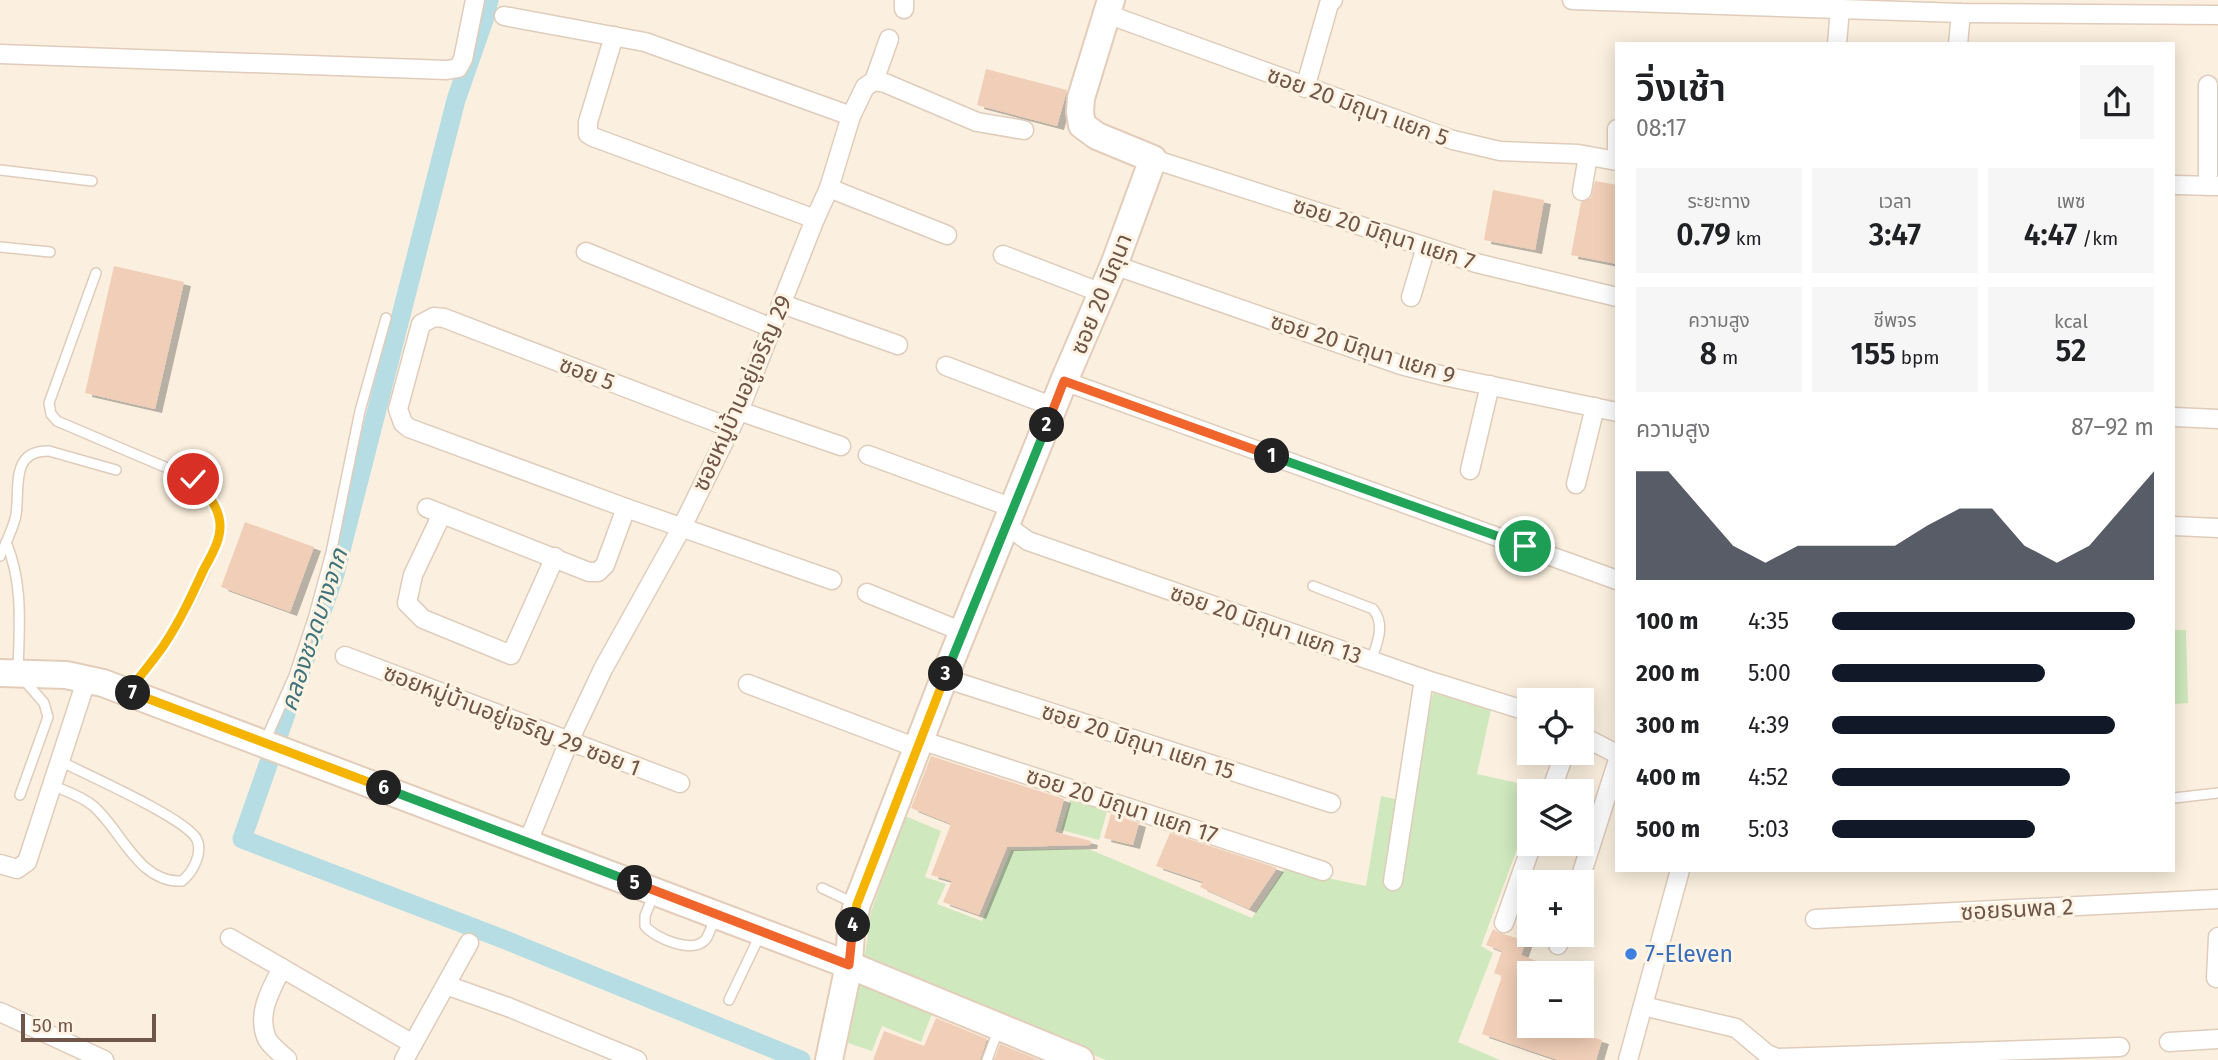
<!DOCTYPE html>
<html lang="th">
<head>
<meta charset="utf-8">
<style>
  body { margin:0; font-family:"Fira Sans","Noto Sans Thai",sans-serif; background:#f6f6f6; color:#202124; height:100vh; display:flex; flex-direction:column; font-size:26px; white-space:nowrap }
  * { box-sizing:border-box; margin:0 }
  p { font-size:23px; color:#757577 }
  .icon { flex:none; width:38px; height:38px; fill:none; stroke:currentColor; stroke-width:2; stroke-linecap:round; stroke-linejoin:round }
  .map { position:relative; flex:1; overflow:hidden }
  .side { position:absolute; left:1615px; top:42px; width:560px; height:830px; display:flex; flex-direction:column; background:#fff; border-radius:0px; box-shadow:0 4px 18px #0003 }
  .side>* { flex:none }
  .fabs { position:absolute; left:1517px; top:688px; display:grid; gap:14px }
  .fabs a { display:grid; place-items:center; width:77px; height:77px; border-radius:0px; background:#fff; box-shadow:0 4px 18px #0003; font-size:35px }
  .scale { position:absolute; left:21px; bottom:18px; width:135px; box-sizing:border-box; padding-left:7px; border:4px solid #705648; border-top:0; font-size:19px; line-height:24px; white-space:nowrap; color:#705648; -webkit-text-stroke:5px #fff4e4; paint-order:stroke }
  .pin { position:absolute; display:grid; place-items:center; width:60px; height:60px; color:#fff; margin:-30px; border:4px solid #fff; border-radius:50%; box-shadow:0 2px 7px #0007 }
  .km { position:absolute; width:35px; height:35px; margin:-18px; border-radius:50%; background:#222; color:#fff; font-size:19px; line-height:35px; text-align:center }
  .round { display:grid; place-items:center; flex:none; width:74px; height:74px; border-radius:0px; background:#f6f6f6 }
  .headline { display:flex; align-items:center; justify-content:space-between; height:119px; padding:0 21px }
  h1 { font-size:38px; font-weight:600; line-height:52px }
  .metrics { display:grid; grid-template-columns:repeat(3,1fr); gap:10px; height:119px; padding:7px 21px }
  .metrics div { display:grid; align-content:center; border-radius:0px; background:#f6f6f6; text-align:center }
  .metrics b { font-size:30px; font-weight:600 }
  .metrics small { font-size:19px; font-weight:400 }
  .metrics p { font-size:19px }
  .chart { height:196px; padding:14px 21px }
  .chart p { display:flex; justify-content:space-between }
  .chart svg { width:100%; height:126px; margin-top:7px; fill:#111827; opacity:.7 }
  ul { padding:0 21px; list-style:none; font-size:23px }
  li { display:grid; grid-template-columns:112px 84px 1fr; align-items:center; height:52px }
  li i { height:18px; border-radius:9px; background:#111827 }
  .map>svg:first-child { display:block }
  .green { fill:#cfe8be }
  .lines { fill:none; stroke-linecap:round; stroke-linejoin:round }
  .canal { stroke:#b5dde3; stroke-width:19 }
  .building { fill:#f0ceb7; filter:url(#shadow) }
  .lane-casing { stroke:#dfccbb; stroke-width:12 }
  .street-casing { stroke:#dfccbb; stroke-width:21 }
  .secondary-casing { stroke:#e3cdba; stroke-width:30 }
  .lane { stroke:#fff; stroke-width:9 }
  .street { stroke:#fff; stroke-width:18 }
  .secondary { stroke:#fff; stroke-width:26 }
  .split-1-casing { stroke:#fff; stroke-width:14 }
  .split-2-casing { stroke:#fff; stroke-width:14 }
  .split-3-casing { stroke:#fff; stroke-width:14 }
  .split-4-casing { stroke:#fff; stroke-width:14 }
  .split-5-casing { stroke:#fff; stroke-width:14 }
  .split-6-casing { stroke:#fff; stroke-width:14 }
  .split-7-casing { stroke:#fff; stroke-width:14 }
  .split-8-casing { stroke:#fff; stroke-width:14 }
  .split-1 { stroke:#22a559; stroke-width:9 }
  .split-2 { stroke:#f0652b; stroke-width:9 }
  .split-3 { stroke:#22a559; stroke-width:9 }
  .split-4 { stroke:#f5b400; stroke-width:9 }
  .split-5 { stroke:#f0652b; stroke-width:9 }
  .split-6 { stroke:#22a559; stroke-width:9 }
  .split-7 { stroke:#f5b400; stroke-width:9 }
  .split-8 { stroke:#f5b400; stroke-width:9 }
  .shop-dot { fill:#3f7fe0; stroke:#fff4e4; stroke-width:2.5 }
  .labels { text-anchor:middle; stroke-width:6; stroke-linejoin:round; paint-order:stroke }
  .street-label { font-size:23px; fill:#705648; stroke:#fff4e4 }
  .shop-label { font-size:23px; fill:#366cbe; stroke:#fff4e4; text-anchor:start }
  .water-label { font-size:24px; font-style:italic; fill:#3f737d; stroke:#fff4e4 }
</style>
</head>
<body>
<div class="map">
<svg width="2218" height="1060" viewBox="0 0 2218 1060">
  <defs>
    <filter id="shadow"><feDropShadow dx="7" dy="4" stdDeviation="0" flood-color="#0004"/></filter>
  </defs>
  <rect width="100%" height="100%" fill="#fbf0df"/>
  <!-- green -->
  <g class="green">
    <path d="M2174,630H2186L2188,703L2174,704Z"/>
    <path d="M1433,693L1491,710L1477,774L1541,788L1539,791H1530L1529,817L1481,946L1493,953L1458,1042L1500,1060H1106L864,962L871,912L905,816L941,831L925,877L946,884L937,904L982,921L1011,850L1089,849L1252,918L1284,869L1366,886L1381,796L1410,802Z"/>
    <path d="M1071,798L1108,808L1099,840L1061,830Z"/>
    <path d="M860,976L935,1006L921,1042L882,1026L872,1051L848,1043Z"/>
  </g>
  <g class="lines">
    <!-- canal -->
    <path class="canal" d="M489,0L485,17L456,100L335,574L242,839L508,941L801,1060"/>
  </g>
  <!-- building -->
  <g class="building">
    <path d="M986,69L1067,90L1057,126L977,105Z"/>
    <path d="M1595,181L1617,185V264L1571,255L1581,202L1591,198Z"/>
    <path d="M1493,190L1544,200L1535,250L1484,240Z"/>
    <path d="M114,266L184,282L155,409L85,393Z"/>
    <path d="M245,522L314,547L290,612L221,587Z"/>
    <path d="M931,756L1064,799L1055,832L1091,841L1090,845L1007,847L979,915L943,902L952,881L931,875L951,824L911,808Z"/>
    <path d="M1111,814L1139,823L1133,845L1104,838Z"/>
    <path d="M1170,833L1277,868L1249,909L1200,887L1203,882L1156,866Z"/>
    <path d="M1493,929L1500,933L1526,941L1521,955L1565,972L1530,973V1026H1554L1602,1040L1596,1060H1558L1482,1034L1502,976L1494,973L1502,951L1486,945Z"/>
    <path d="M936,1018L987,1039L980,1060H873L884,1031L924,1046Z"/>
    <path d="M1000,1044L1039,1060H994Z"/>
  </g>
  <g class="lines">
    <!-- lane casing -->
    <g class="lane-casing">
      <g id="lane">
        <path d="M0,170L92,181"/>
        <path d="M0,247L50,252"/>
        <path d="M96,273L49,403L51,414L57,421L193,479C205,490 216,504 220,520C225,541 177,627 163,648C152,662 140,676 129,690"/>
        <path d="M6,542C24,585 19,628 18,673L44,703L48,717L20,795"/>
        <path d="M0,556C6,543 13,529 16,515C20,488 10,450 49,451L116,470"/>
        <path d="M1313,586L1373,609C1386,625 1377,643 1371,661"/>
        <path d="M265,741L294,676L313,619L331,553L360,411L386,318"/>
        <path d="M52,785C65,791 81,796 92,805C120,827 138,884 182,881C193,872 204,852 196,838C183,817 87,775 60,761"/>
        <path d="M2174,798L2218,793"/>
        <path d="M822,888L856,904"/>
        <path d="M654,893L645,916V926C655,938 693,955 706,939C710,933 712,924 715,918"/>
        <path d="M729,1000L760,935"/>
        <path d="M987,1060L999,1028"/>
      </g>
    </g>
    <!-- street casing -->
    <g class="street-casing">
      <g id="street">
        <path d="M1572,0L1961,13L2218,15"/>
        <path d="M904,9V0"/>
        <path d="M1107,14L1453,140L1500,151L1578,154L1617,161"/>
        <path d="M504,16L645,42L851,116"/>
        <path d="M614,36L588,122V134L593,137L815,219"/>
        <path d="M1837,44L1840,8"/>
        <path d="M1958,44L1961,13"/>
        <path d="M0,54L447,70L458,68L463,59L475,0"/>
        <path d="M874,81L889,39"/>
        <path d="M1305,88L1329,4L1333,0"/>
        <path d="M1617,129V161"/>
        <path d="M1153,159L1476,263L1617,297"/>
        <path d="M2174,185L2218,186"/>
        <path d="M2208,186V85"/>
        <path d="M829,188L947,235"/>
        <path d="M1582,191L1588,156"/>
        <path d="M586,252L772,328"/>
        <path d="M1003,255L1102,293"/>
        <path d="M1114,265L1401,365L1444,376L1617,412"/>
        <path d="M1411,297L1426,247"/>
        <path d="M782,304L898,345"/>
        <path d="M946,366L1054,407"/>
        <path d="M1064,381L1617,580"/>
        <path d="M739,411L841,446"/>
        <path d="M2174,417L2218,419"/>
        <path d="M731,428L444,318L434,317L421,324L398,409L403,423L409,428L626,508L832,580"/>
        <path d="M868,455L1013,508"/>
        <path d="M1470,470L1490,385"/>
        <path d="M1576,484L1595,407"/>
        <path d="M427,508L589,572H598L605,565L626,508"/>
        <path d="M442,514L413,575L407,603L423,619L511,655L555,557"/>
        <path d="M1006,525L1028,541L1424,679L1530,712"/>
        <path d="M2174,526L2218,528"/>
        <path d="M867,593L963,632"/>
        <path d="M345,656L680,783"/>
        <path d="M944,678L1331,803"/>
        <path d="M748,684L917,748"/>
        <path d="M1582,736L1617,754"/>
        <path d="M920,740L1323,871"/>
        <path d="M1551,791L1565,752"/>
        <path d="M528,842L569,741L603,669L682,527L739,411L815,219L829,188L851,116L865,87L874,81L885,83L977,122L1024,130"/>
        <path d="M0,864L17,869L27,862L87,678"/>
        <path d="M1393,881L1424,679"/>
        <path d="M1579,882L1617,763"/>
        <path d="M1815,919L2218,899"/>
        <path d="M1504,923L1532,844"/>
        <path d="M230,938L413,1044"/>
        <path d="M1558,945L1562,934"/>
        <path d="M282,968C271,989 256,1014 267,1039C271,1046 281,1054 287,1059"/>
        <path d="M2216,978L2218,937"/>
        <path d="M446,985L508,1007L637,1060"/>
        <path d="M1643,1006L1736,1028L1767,1054L1777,1058L2120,1047"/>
        <path d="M0,1012L104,1060"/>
        <path d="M2169,1042L2218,1039"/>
        <path d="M404,1060L469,943"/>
        <path d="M1628,1060L1680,870"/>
      </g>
    </g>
    <!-- secondary casing -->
    <g class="secondary-casing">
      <g id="secondary">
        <path d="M0,673L66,675L103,683L849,965L1080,1060"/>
        <path d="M829,1060L849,965L851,931L857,904L944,678L1064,381L1114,265L1153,159L1097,136L1082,125L1080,112L1081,98L1111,0"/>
      </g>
    </g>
    <!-- lane -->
    <use href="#lane" class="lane"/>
    <!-- street -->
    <use href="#street" class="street"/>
    <!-- secondary -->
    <use href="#secondary" class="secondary"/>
  </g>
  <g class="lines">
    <!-- split-1 casing -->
    <g class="split-1-casing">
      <path id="split-1" d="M1272,456L1525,546"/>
    </g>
    <!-- split-2 casing -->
    <g class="split-2-casing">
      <path id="split-2" d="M1047,425L1064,381L1272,456"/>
    </g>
    <!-- split-3 casing -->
    <g class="split-3-casing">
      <path id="split-3" d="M946,674L1047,425"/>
    </g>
    <!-- split-4 casing -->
    <g class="split-4-casing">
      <path id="split-4" d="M853,925L857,904L946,674"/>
    </g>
    <!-- split-5 casing -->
    <g class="split-5-casing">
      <path id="split-5" d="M635,883L849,965L853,925"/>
    </g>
    <!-- split-6 casing -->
    <g class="split-6-casing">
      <path id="split-6" d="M384,788L635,883"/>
    </g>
    <!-- split-7 casing -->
    <g class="split-7-casing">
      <path id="split-7" d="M133,693L384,788"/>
    </g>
    <!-- split-8 casing -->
    <g class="split-8-casing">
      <path id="split-8" d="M133,693L128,692C140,676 153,661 164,645C180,621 192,595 204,569C211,556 221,540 220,524C219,507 205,490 193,479"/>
    </g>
    <!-- split-1 -->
    <use href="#split-1" class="split-1"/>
    <!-- split-2 -->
    <use href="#split-2" class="split-2"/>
    <!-- split-3 -->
    <use href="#split-3" class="split-3"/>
    <!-- split-4 -->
    <use href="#split-4" class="split-4"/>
    <!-- split-5 -->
    <use href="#split-5" class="split-5"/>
    <!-- split-6 -->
    <use href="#split-6" class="split-6"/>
    <!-- split-7 -->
    <use href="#split-7" class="split-7"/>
    <!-- split-8 -->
    <use href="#split-8" class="split-8"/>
  </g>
  <!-- markers -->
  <circle class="shop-dot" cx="1631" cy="954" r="7"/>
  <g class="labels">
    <!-- street labels -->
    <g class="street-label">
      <text transform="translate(1358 106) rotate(20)" y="8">ซอย 20 มิถุนา แยก 5</text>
      <text transform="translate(1384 233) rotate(18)" y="8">ซอย 20 มิถุนา แยก 7</text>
      <text transform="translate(1101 294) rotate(-68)" y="8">ซอย 20 มิถุนา</text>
      <text transform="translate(1363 348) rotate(17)" y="8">ซอย 20 มิถุนา แยก 9</text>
      <text transform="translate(587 373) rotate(21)" y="8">ซอย 5</text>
      <text transform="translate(742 393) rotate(-66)" y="8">ซอยหมู่บ้านอยู่เจริญ 29</text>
      <text transform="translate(1266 624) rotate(19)" y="8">ซอย 20 มิถุนา แยก 13</text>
      <text transform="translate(512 720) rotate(21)" y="8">ซอยหมู่บ้านอยู่เจริญ 29 ซอย 1</text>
      <text transform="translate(1138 741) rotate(18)" y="8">ซอย 20 มิถุนา แยก 15</text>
      <text transform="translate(1122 805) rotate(18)" y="8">ซอย 20 มิถุนา แยก 17</text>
      <text transform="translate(2017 909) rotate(-3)" y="8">ซอยธนพล 2</text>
    </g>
    <!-- shop labels -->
    <g class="shop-label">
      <text x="1645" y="962">7-Eleven</text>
    </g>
    <!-- water labels -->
    <g class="water-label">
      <text transform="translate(314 630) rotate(-72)" y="8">คลองชวดบางจาก</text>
    </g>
  </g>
</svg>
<div class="fabs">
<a><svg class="icon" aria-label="locate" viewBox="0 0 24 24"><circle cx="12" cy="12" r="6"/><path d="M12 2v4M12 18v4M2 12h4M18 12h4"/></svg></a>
<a><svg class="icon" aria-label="layers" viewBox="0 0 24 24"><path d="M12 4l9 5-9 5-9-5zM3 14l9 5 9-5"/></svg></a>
<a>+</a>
<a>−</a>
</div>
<div class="scale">50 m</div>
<div class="pin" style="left:1525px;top:546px;background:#1e9e55"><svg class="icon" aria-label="arrive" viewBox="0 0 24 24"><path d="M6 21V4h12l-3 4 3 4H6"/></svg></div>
<div class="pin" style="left:193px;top:479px;background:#d93025"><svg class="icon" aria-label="check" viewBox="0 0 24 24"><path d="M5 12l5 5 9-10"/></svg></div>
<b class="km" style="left:1272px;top:456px">1</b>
<b class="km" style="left:1047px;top:425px">2</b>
<b class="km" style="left:946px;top:674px">3</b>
<b class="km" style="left:853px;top:925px">4</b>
<b class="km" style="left:635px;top:883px">5</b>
<b class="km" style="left:384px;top:788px">6</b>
<b class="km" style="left:133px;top:693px">7</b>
<section class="side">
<div class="headline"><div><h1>วิ่งเช้า</h1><p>08:17</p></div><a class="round"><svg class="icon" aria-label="share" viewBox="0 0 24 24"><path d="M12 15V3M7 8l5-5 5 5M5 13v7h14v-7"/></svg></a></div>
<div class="metrics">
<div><p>ระยะทาง</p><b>0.79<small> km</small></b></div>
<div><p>เวลา</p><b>3:47</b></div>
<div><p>เพซ</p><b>4:47<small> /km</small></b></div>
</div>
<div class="metrics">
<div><p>ความสูง</p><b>8<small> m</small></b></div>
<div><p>ชีพจร</p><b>155<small> bpm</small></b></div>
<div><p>kcal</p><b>52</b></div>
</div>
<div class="chart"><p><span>ความสูง</span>87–92 m</p>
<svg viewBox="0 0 160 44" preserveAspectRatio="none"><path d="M0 44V6L10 6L20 19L30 32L40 38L50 32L60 32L70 32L80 32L90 25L100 19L110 19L120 32L130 38L140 32L150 19L160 6V44z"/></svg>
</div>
<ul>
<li><b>100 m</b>4:35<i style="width:94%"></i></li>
<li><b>200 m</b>5:00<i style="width:66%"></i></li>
<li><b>300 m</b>4:39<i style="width:88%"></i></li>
<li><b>400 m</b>4:52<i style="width:74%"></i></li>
<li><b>500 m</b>5:03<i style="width:63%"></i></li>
</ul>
</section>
</div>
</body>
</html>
